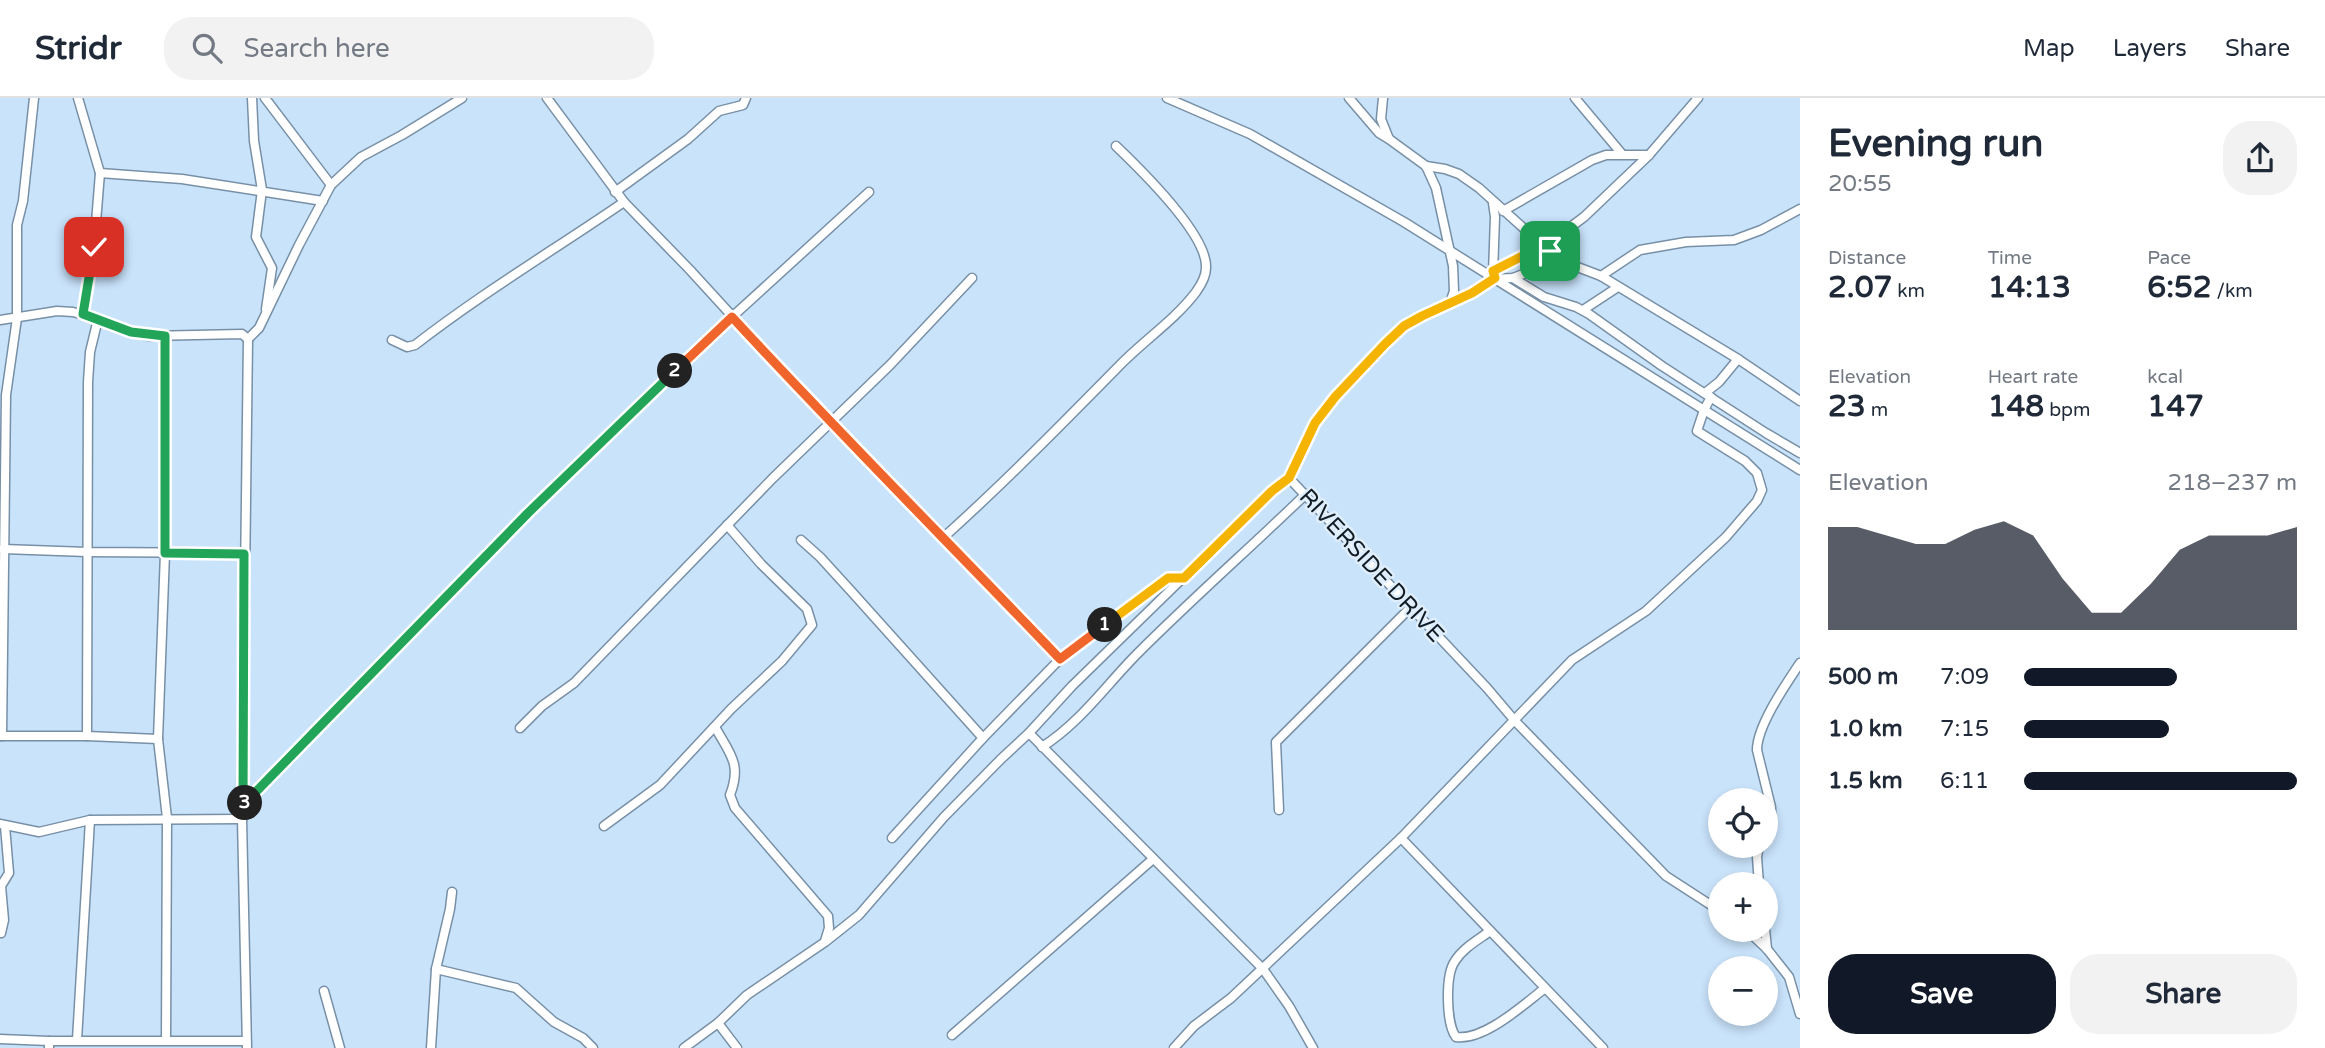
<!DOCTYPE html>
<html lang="en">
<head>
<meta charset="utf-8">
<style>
  body { margin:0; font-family:"Varela Round",sans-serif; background:#f2f2f3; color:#1f2937; height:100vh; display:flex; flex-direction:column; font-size:26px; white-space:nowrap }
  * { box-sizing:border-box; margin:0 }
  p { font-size:23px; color:#747a83 }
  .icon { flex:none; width:38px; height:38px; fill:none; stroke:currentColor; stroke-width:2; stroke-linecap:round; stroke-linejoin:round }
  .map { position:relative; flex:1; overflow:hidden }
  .drawer { display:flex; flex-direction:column; background:#fff; width:525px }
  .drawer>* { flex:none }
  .controls { position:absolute; left:1708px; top:690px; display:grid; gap:14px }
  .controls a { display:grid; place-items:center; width:70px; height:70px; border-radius:50%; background:#fff; box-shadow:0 4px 10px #0003; font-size:35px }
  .pin { position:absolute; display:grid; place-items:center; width:60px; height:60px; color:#fff; margin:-30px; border-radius:14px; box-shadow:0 4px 10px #0006 }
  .km { position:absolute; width:35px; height:35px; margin:-18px; border-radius:50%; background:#222; color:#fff; font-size:19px; line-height:35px; text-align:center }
  .round { display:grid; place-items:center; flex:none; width:74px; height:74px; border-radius:28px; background:#f2f2f3 }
  .summary { display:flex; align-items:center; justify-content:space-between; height:119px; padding:0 28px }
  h1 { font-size:38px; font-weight:700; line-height:52px }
  .figures { display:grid; grid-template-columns:repeat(3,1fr); gap:10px; height:119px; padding:7px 28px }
  .figures div { display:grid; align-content:center }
  .figures b { font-size:30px; font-weight:700 }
  .figures small { font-size:19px; font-weight:400 }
  .figures p { font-size:19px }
  .chart { height:196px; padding:14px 28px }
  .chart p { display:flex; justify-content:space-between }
  .chart svg { width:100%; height:126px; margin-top:7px; fill:#111827; opacity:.7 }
  .cta { display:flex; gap:14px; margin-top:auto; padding:14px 28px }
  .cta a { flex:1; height:80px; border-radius:28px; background:#111827; color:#fff; font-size:28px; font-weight:700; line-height:80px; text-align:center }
  .cta a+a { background:#f2f2f3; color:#1f2937 }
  ul { padding:0 28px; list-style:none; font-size:23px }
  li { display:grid; grid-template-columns:112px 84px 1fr; align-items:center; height:52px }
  li i { height:18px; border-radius:9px; background:#111827 }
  header { display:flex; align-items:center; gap:42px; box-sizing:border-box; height:98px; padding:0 35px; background:#fff; border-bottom:2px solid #e0e1e3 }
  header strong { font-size:33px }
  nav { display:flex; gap:38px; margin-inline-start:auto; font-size:24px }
  .search { width:490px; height:63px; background:#f2f2f3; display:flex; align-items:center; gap:18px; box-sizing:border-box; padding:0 24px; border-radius:28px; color:#747a83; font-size:26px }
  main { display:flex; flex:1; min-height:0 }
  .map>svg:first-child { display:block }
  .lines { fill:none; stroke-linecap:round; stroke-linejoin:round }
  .minor-casing { stroke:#7890a6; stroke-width:11 }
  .minor { stroke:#fff; stroke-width:8 }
  .split-1-casing { stroke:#fff; stroke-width:14 }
  .split-2-casing { stroke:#fff; stroke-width:14 }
  .split-3-casing { stroke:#fff; stroke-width:14 }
  .split-4-casing { stroke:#fff; stroke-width:14 }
  .split-1 { stroke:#f5b400; stroke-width:9 }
  .split-2 { stroke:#f0652b; stroke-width:9 }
  .split-3 { stroke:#22a559; stroke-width:9 }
  .split-4 { stroke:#22a559; stroke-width:9 }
  .labels { text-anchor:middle; stroke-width:5; stroke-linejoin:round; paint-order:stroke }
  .street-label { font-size:23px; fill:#111b23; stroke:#dfeefd }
</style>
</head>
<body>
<header>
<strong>Stridr</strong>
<div class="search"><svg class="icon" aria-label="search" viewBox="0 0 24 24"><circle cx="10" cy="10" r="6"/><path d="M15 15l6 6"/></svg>Search here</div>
<nav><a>Map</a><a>Layers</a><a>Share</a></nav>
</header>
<main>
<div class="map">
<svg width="1800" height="950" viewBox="0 0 1800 950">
  <rect width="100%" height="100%" fill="#c9e3fb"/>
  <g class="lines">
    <!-- minor casing -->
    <g class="minor-casing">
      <g id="minor">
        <path d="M78,0L100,75L94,149L83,216"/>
        <path d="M252,0L254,43L262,92L256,139L272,170L266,211"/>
        <path d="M265,0L331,87"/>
        <path d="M547,0L624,104L690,172L829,324L944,439L1060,561"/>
        <path d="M1167,0L1250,36L1404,124L1800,372"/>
        <path d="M1349,0L1379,35L1389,41"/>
        <path d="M1383,0L1381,21L1389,41L1426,68L1436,90L1453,168L1454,193L1450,205"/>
        <path d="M1575,0L1622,56"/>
        <path d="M1426,68L1445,71L1459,76L1479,90L1559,162L1601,178L1738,261L1719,284L1705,295"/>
        <path d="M100,75L182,81L323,103"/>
        <path d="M615,94L688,41L719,13L743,7L746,0"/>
        <path d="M1503,113L1592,62L1606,57H1649"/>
        <path d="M1493,173L1553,142L1584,119L1649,57L1698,0"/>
        <path d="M1493,175L1495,119L1493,105"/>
        <path d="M1601,178L1640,152L1686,144L1734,142L1761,132L1800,111"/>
        <path d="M1513,180L1544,199L1576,209L1589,216L1662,268L1766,335L1800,355"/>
        <path d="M1583,212L1618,189"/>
        <path d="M0,222L57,213L73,214L98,221L131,234L148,238L242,236L248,241"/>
        <path d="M165,238V455L158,641L167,720L166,941"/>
        <path d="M248,241L259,230L299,147L331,87L361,59L402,37L462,0"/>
        <path d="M392,242L407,249L415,247C482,195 554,152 624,104"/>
        <path d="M1738,261L1800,303"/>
        <path d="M1289,380L1300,353L1325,311L1404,228L1421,218L1472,195L1491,181L1513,180L1559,162"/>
        <path d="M944,439C1005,384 1061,327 1119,268C1143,243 1175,222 1196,194C1201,187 1206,179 1206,170C1208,137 1140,71 1116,48"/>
        <path d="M801,442L820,459L851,493L983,640"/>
        <path d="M3,451L87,454L244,455"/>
        <path d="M715,629C730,656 742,666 730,697L735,710L828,818L829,830L825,843"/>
        <path d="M520,630L542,608L574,585L773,380L890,267L972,180"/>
        <path d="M1029,635L1263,871L1289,908L1313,950"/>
        <path d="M0,638H87L158,641"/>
        <path d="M2,638L6,297L17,220V127L23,103L34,0"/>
        <path d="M87,638L88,284L90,254L98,221"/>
        <path d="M1042,649C1080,625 1107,586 1138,555C1193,500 1251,449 1306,396"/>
        <path d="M243,706L528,415L732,219L869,94"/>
        <path d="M1279,712L1276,644L1410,510"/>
        <path d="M0,726L39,734L90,722L242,721"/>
        <path d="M604,728L660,687L731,611L782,563L812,527L807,511L761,466L727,427"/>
        <path d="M1766,737L1771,728V709L1757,652C1757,628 1786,586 1800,565"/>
        <path d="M892,740L983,640L1060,561L1168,480H1183"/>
        <path d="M1401,740L1603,950"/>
        <path d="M1759,747L1757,759L1759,786"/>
        <path d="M1746,831L1767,851L1789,879L1800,916"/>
        <path d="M1765,831L1767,851"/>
        <path d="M1490,833C1478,842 1463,850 1455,863C1445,877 1446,926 1456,939C1484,943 1523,907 1544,891"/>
        <path d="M1,835L4,822L1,788L9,775L5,728"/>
        <path d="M436,871L516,890L554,924L583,940L593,950"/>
        <path d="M324,893L340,950"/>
        <path d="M718,925L747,897L825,844L859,817L944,719L1001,661L1029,635L1072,588L1272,393L1289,380L1487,590L1515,623L1666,778L1720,813"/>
        <path d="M952,937L1153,761"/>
        <path d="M0,941L49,943"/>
        <path d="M77,942L90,722"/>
        <path d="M49,950V943H246"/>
        <path d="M247,950L242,721L248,241"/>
        <path d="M431,950L436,871L450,811L452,794"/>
        <path d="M684,950L718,925L737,950"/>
        <path d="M1174,950L1194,928L1231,900L1401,740L1572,562L1646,513L1726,439L1757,403L1762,392L1757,375L1745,363L1697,333L1704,312L1711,299"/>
      </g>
    </g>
    <!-- minor -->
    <use href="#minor" class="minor"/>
  </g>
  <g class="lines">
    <!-- split-1 casing -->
    <g class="split-1-casing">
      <path id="split-1" d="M1105,527L1168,480H1184L1272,393L1289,380L1315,325L1335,299L1385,246L1404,228L1422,218L1472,195L1495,180L1493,173L1544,147L1550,153"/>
    </g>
    <!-- split-2 casing -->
    <g class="split-2-casing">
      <path id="split-2" d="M675,273L732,219C839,335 951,447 1060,561L1105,527"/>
    </g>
    <!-- split-3 casing -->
    <g class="split-3-casing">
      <path id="split-3" d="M245,705L528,415L675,273"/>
    </g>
    <!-- split-4 casing -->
    <g class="split-4-casing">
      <path id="split-4" d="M94,149L83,216L131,234L165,238V455L244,456L243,706L245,705"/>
    </g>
    <!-- split-1 -->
    <use href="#split-1" class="split-1"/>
    <!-- split-2 -->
    <use href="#split-2" class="split-2"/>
    <!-- split-3 -->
    <use href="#split-3" class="split-3"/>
    <!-- split-4 -->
    <use href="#split-4" class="split-4"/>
  </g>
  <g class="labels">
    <!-- street labels -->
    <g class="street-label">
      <text transform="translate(1372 467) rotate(47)" y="8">RIVERSIDE DRIVE</text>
    </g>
  </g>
</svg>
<div class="controls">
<a><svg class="icon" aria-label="locate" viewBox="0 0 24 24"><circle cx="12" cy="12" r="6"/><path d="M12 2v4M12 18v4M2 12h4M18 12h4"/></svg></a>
<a>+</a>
<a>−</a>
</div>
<div class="pin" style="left:1550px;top:153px;background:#1e9e55"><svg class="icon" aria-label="arrive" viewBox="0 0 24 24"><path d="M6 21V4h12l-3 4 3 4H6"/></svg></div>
<div class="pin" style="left:94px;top:149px;background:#d93025"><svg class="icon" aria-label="check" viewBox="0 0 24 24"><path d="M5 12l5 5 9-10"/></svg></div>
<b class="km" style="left:1105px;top:527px">1</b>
<b class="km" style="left:675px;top:273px">2</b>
<b class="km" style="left:245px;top:705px">3</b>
</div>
<section class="drawer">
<div class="summary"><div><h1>Evening run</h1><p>20:55</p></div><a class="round"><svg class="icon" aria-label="share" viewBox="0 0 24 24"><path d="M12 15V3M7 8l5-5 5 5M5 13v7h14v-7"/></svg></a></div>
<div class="figures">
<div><p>Distance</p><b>2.07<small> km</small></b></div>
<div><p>Time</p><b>14:13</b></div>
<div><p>Pace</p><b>6:52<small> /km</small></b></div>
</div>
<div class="figures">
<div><p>Elevation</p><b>23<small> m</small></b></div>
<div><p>Heart rate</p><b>148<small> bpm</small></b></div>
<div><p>kcal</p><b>147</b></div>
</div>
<div class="chart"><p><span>Elevation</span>218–237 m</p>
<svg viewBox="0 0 160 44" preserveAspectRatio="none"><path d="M0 44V8L10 8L20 11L30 14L40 14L50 9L60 6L70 11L80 26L90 38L100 38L110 28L120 16L130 11L140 11L150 11L160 8V44z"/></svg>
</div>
<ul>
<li><b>500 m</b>7:09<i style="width:56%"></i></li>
<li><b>1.0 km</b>7:15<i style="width:53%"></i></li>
<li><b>1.5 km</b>6:11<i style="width:100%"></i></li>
</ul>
<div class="cta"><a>Save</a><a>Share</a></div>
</section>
</main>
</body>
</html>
